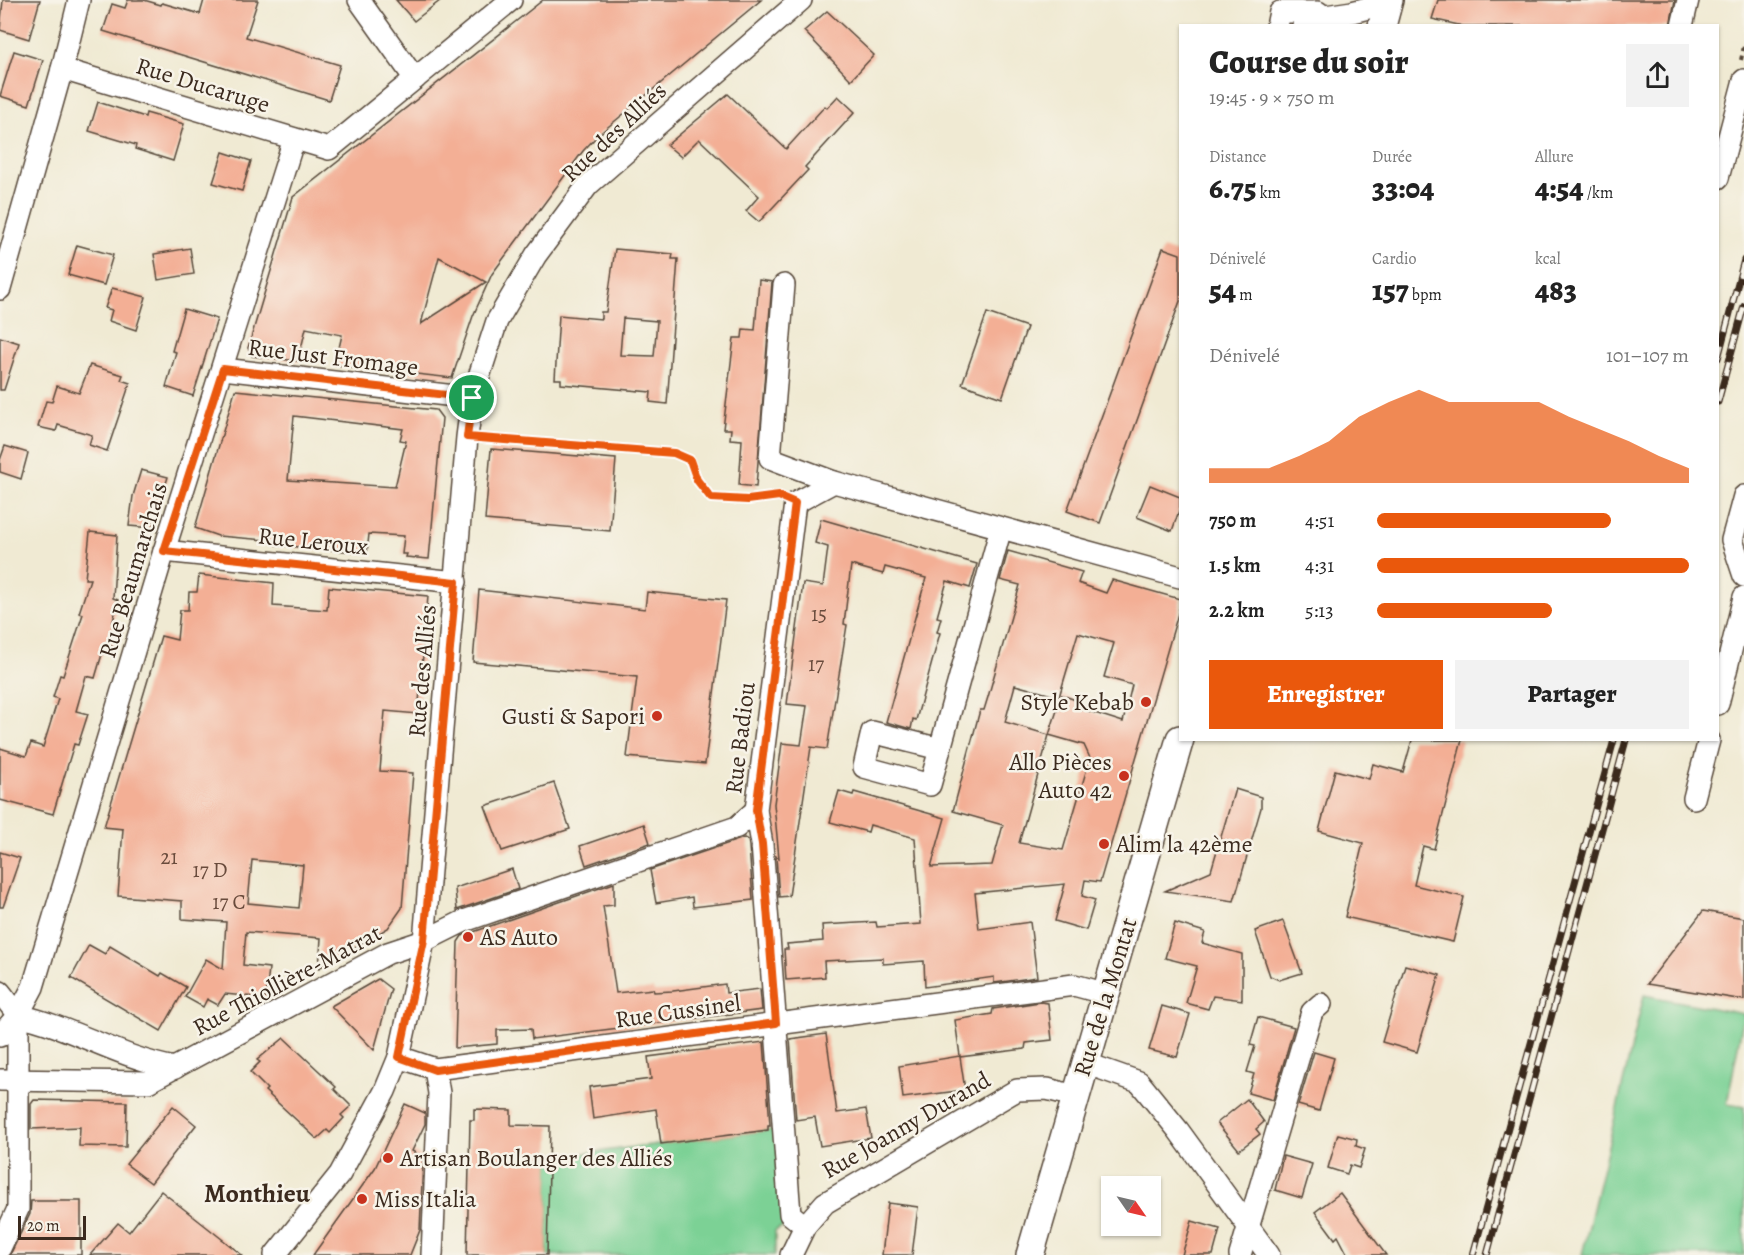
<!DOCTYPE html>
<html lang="fr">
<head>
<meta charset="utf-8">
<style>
  body { margin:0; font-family:Alegreya,serif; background:#f2f2f2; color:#222; height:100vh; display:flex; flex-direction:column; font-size:22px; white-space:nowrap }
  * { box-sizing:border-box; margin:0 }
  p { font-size:20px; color:#767676 }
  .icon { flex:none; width:33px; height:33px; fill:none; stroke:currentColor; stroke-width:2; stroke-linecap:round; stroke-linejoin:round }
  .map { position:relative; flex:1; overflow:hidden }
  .details { position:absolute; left:1179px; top:24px; width:540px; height:717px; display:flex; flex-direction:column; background:#fff; border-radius:0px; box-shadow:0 2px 4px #0004 }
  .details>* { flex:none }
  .needle { width:39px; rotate:124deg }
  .buttons { position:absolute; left:1101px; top:1176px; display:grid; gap:12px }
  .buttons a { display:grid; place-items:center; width:60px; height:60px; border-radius:0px; background:#fff; box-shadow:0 2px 4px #0004; font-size:30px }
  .scale { position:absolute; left:18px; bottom:15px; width:68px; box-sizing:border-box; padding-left:6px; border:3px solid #3b2a1e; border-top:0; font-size:16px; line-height:21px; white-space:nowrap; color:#3b2a1e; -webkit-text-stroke:4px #f7f3e8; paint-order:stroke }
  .pin { position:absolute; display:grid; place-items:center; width:51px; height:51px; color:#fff; margin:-26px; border:3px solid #fff; border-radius:50%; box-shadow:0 2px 6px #0007 }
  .round { display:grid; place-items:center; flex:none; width:63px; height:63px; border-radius:0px; background:#f2f2f2 }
  .summary { display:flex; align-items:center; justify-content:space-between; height:102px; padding:0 30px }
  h1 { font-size:33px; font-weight:800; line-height:45px }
  .metrics { display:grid; grid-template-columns:repeat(3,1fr); gap:9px; height:102px; padding:6px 30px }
  .metrics div { display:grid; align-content:center }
  .metrics b { font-size:30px; font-weight:800 }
  .metrics small { font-size:16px; font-weight:400 }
  .metrics p { font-size:16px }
  .chart { height:168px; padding:12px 30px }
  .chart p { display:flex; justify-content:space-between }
  .chart svg { width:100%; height:108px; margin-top:6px; fill:#ea580c; opacity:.7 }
  .cta { display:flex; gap:12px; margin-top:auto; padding:12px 30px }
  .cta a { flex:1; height:69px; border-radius:0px; background:#ea580c; color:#fff; font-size:24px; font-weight:800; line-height:69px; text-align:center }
  .cta a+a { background:#f2f2f2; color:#222 }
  ul { padding:0 30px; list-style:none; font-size:20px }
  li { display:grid; grid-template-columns:96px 72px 1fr; align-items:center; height:45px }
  li i { height:15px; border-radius:8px; background:#ea580c }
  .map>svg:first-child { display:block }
  .green { fill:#7bd195; stroke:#5b7e5a; stroke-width:1.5 }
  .building { fill:#f3af95; fill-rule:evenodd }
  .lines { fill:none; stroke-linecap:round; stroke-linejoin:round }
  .minor-casing { stroke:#564739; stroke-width:24 }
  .major-casing { stroke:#564739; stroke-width:30 }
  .path { stroke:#564739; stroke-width:4; stroke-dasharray:4.5 4.5; stroke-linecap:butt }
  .minor { stroke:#fff; stroke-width:21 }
  .major { stroke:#fff; stroke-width:27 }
  .rail-casing { stroke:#3b2a1e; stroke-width:7 }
  .rail { stroke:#f7f3e8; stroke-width:4.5; stroke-dasharray:14; stroke-linecap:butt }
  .route-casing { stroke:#fff; stroke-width:12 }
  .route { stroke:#ea580c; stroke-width:8 }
  .poi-dot { fill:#c8321e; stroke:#f7f3e8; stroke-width:2 }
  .labels { text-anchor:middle; stroke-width:5; stroke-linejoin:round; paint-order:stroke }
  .number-label { font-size:21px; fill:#694b3c }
  .street-label { font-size:24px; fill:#3b2a1e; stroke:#f7f3e8 }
  .poi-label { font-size:24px; fill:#3b2a1e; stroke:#f7f3e8; text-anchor:start }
  .neighbourhood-label { font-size:26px; font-weight:bold; fill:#3b2a1e; stroke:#f7f3e8 }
</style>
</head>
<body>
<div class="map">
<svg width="1744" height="1255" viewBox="0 0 1744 1255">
  <rect width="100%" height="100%" fill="#f7f3e8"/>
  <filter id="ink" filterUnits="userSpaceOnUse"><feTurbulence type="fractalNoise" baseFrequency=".0167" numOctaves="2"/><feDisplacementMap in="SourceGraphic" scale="12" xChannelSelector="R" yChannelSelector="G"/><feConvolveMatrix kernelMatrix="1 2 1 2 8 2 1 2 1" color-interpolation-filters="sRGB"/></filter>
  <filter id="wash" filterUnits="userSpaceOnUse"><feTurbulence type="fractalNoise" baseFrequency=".008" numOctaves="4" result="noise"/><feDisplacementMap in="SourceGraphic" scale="24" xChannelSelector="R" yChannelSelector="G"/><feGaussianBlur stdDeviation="1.35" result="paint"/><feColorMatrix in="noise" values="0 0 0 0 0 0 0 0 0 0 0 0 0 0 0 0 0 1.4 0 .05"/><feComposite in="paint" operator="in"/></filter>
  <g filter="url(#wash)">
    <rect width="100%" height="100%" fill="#f0ead3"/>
    <!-- green -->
    <g class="green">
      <path d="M1644,995L1744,1014L1727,1104L1744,1107V1255H1582Z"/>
      <path d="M778,1129L785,1225L775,1231V1255H547L549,1158Z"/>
    </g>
    <g id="blocks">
      <!-- building -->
      <g class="building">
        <path d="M3,0H40L29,39L0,30Z"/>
        <path d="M128,0H144L161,5L162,3L200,14L204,0H258L246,37L340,65L329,100L103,31L112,4L125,8Z"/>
        <path d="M396,0H441L414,21Z"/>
        <path d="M543,0H761L597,136L583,151L492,274L473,316L452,378L335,365L342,335L306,328L298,361L252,356L248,348L293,197ZM439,257L486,282L421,324Z"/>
        <path d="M1438,0H1675L1670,26H1463L1432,19Z"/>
        <path d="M827,11L874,55L851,80L804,31Z"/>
        <path d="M14,51L43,60L29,105L0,96Z"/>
        <path d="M728,94L786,149L825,106L827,108L838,96L855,112L805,167L808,170L759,222L746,211L759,196L699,139L681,157L667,145Z"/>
        <path d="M98,102L145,117L146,113L184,124L173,161L135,149L136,145L89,131Z"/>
        <path d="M223,152L251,161L242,191L213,183Z"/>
        <path d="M77,245L113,255L104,285L68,275Z"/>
        <path d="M190,248L194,274L158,280L154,254Z"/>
        <path d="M1163,248L1180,254V301L1100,523L1067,511Z"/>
        <path d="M615,249L673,254L672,259H678L667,404L650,402L651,392L561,384V379H555L559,315L601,319V312H606ZM623,318L657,321L654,356L620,355Z"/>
        <path d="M759,280L772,282L756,487L739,485L742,440L730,439L731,429H723L734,338H742L743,329L755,330Z"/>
        <path d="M112,288L146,297L136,330L109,321L112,310L105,308Z"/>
        <path d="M184,309L217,319L193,396L166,387L176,352L172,351Z"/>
        <path d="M987,313L1027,327L1002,398L962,384Z"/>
        <path d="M0,337L19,343L4,390H0Z"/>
        <path d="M90,365L123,375L121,380L130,383L107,451L89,445L92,435L58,425L56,431L38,427L46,401L52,402L57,386L79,393Z"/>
        <path d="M235,390L436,410L442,418L429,559L406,557L407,554H402L404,536L369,534L367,553L276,545L277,541L218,536L195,528ZM294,416L403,429L400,440L406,441L395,487L288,480Z"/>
        <path d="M5,446L28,453L21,479L0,472V460Z"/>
        <path d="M491,449L616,459L610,531L485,520Z"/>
        <path d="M141,470L168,477L152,528L129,526L133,496Z"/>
        <path d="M1150,485L1180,497V508L1172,531L1137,517Z"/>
        <path d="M821,519L977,564L970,588L947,581L937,617L941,618L937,632L940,633L916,720L913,719L911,729L886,722L926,578L885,567L883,574L851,565L844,624L847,625L827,749L811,747L789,896L779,897L776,856L779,858L774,804L782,743L801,745L807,706L787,704L803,583L823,586L828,547L815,543Z"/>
        <path d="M90,532L117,535L113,598L118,600L112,626L123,629L117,648L105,644L95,678L86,676L76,711L88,714L78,745L74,744L53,814L0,800V748L26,756L31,743L43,747L58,699L53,697L60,675L63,676L83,614L79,613L90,579H85Z"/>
        <path d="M1008,551L1082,572L1078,583L1106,593L1112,580L1180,599V607L1100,882L1085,880L1082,896L1095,900L1086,930L1055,921L1065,884L975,893L979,929L1030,922L1037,977L994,983V977L925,987L924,961L883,964V958L824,961L825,977L786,980L784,949H788L787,944L823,941L822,925L876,922L877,927L921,924L915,838L870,825L868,832L830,822L839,791L853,795L854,792L945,818L931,867L992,865L1003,825L953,811L980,710H984L988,697L1020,585L1000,580ZM1078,633L1114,643L1104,677L1132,685L1123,722L1079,708L1081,702L1062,695L1049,735L1005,722L1015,685L1059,697ZM1049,735L1084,745L1090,758L1063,850L1019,843Z"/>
        <path d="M199,575L274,583L273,606L327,610L329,587L428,596L418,714L385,711L380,771L413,773L402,908L388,928L319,968L321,938L246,932L243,965L269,968L266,998L225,994L218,1005L207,999L203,1007L185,997L206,959L223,969L226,922L182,919V901L118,896L123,829L104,827L161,636L177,640L180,610H188L189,592H197ZM252,860L303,865L299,908L248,903Z"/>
        <path d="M479,590L645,609L647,592L726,600L705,764L627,757L637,677L473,662Z"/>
        <path d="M1412,740H1462L1434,849L1423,846L1414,885L1464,897L1453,942L1345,917L1363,843L1319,831L1335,770L1369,779L1373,764L1403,772Z"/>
        <path d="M554,783L570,829L502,851L485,806Z"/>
        <path d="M1235,789L1261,797V808L1234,901L1165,891L1211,871Z"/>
        <path d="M644,824L650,843L586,865L580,846Z"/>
        <path d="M744,838L748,840L749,846L753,900L693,907L692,897L656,903L650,870Z"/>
        <path d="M0,852L20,858L3,907H0Z"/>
        <path d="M512,869L518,889L457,910L455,888Z"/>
        <path d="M614,883V905L603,906L616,993L653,989L654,992L673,991L725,984L726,993L760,989L762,1010L532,1039L531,1029L497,1030V1044L455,1048L458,942L462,936Z"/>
        <path d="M1703,911L1744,918V1000L1647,984Z"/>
        <path d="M1283,921L1302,973L1279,980L1270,976L1255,931Z"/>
        <path d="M1175,923L1205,932L1202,943L1242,954V1000L1213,996L1208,1009L1186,1003L1197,966L1165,958Z"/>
        <path d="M89,945L105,954L110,946L160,976L162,973L186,987L161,1031L71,978Z"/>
        <path d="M1405,965L1440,975L1417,1052L1382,1042Z"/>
        <path d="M378,979L391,989L374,1050L331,1006Z"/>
        <path d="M1040,1002L1048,1003L1052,1040L1026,1043L1025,1049L960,1057L965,1090L903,1098L899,1066L960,1056L955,1020L992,1014L993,1009Z"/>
        <path d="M1162,1006L1190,1014L1177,1057L1149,1050Z"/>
        <path d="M1258,1017L1294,1027L1273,1100L1248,1093L1254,1074L1247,1072L1255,1046L1250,1045Z"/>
        <path d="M826,1034L837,1113L866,1109L871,1138L820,1146L815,1117L796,1120L790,1039Z"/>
        <path d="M284,1038L336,1087L334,1089L351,1106L341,1115L344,1118L330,1133L327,1130L317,1139L265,1091L267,1089L250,1072L260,1062L257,1060Z"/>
        <path d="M764,1042L770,1125H768V1130L661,1144L656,1109L593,1119L589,1087L651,1079L648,1057Z"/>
        <path d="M1314,1052L1334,1058L1319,1111L1298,1105Z"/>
        <path d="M1247,1099L1264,1122L1256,1129L1260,1134L1239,1150L1217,1123Z"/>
        <path d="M34,1100L127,1102L126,1147L79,1146L80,1127L31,1129V1104Z"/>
        <path d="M405,1104L425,1113V1124L412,1151L423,1157L420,1230L410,1255H313L375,1168Z"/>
        <path d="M173,1106L196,1125L151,1183L126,1164Z"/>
        <path d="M474,1109L511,1110V1125L550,1126L547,1255H467L470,1120H474Z"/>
        <path d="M1338,1134L1357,1139L1356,1146L1365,1149L1359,1168L1350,1165L1347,1174L1328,1168Z"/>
        <path d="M1283,1156L1312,1164L1302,1198L1275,1190Z"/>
        <path d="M161,1191L208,1228L242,1255H90L118,1223L129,1232Z"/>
        <path d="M1340,1193L1386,1255H1348L1338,1236L1335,1239L1315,1212Z"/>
        <path d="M31,1201H81V1255H10L30,1214Z"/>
        <path d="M888,1203L918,1207L912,1255H882Z"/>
        <path d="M1192,1221L1220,1229L1213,1255H1182Z"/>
      </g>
    </g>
  </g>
  <g filter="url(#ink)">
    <use href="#blocks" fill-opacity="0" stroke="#564739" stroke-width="1.5"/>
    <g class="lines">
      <!-- minor casing -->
      <g class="minor-casing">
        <g id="minor">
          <path d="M359,0L415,79"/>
          <path d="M1277,26L1280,12H1318"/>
          <path d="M1303,26L1305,19L1352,12L1388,3"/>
          <path d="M1682,26L1688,0"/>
          <path d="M62,69L79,0"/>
          <path d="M1718,178L1744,80"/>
          <path d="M784,285L770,458L834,482"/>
          <path d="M0,289L62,69L329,149L511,0"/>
          <path d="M223,369L472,398"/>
          <path d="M1744,496L1732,540L1744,576"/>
          <path d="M164,551L456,582"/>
          <path d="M1718,704L1744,597"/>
          <path d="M940,749L872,732L864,767L930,785L940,749L1001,528"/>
          <path d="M1694,798L1709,740"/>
          <path d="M0,992L18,1015"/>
          <path d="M18,1015C72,1027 120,1058 175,1068"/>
          <path d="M0,1036L18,1015L33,987L164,551L294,139"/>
          <path d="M399,1057L435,1069L1074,985L1107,994"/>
          <path d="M1085,1063L1139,1082L1178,1130L1269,1255"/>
          <path d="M0,1080L148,1082L388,953L424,941L464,921L737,827L756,810"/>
          <path d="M805,1226L790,1214L762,844L756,810L795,503L834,482L1180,577"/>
          <path d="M0,1248L18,1209V1015"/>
          <path d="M275,1255L340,1174L385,1091L399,1057L424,941L467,437L472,398L497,321L536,255L588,185L801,0"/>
          <path d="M432,1255L439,1093L435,1069"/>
          <path d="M791,1255L805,1226L825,1203L1017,1090L1047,1089L1075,1096"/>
          <path d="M1240,1255L1312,1012L1321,1004"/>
        </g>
      </g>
      <!-- major casing -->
      <g class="major-casing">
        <g id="major">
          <path d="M1382,26L1389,0"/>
          <path d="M1030,1255L1180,739"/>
        </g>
      </g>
      <!-- path -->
      <g class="path">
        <path d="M1741,60L1744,46"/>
        <path d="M488,439L674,454L690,460L697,480L711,498L748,499L777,496"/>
      </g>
      <!-- minor -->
      <use href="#minor" class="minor"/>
      <!-- major -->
      <use href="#major" class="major"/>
      <!-- rail casing -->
      <g class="rail-casing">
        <g id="rail">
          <path d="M1718,358L1744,260"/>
          <path d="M1718,402L1744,306"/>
          <path d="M1473,1255L1614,740"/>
          <path d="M1487,1255L1626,740"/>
        </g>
      </g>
      <!-- rail -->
      <use href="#rail" class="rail"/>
    </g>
  </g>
  <g class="lines" filter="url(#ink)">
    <!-- route casing -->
    <g class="route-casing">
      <path id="route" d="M223,369L472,398L467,437L674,453L690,460L697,480L711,498L748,500L779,496L795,503L756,810L762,844L776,1023L435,1070L399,1057L424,940L456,582L164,551Z"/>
    </g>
    <!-- route -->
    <use href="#route" class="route"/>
  </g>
  <!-- markers -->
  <g class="poi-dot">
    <circle cx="1146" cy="702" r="6"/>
    <circle cx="657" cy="716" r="6"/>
    <circle cx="1124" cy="776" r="6"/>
    <circle cx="1104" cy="844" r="6"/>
    <circle cx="468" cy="937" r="6"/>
    <circle cx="388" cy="1158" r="6"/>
    <circle cx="362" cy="1199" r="6"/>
  </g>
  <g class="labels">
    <!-- number labels -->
    <g class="number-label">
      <text x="819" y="621">15</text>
      <text x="816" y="671">17</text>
      <text x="169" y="864">21</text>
      <text x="210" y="877">17 D</text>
      <text x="229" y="909">17 C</text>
    </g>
    <!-- street labels -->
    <g class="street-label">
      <text transform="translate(203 85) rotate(17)" y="8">Rue Ducaruge</text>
      <text transform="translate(614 132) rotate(-43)" y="8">Rue des Alliés</text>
      <text transform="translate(333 357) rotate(7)" y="8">Rue Just Fromage</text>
      <text transform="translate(313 541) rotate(6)" y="8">Rue Leroux</text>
      <text transform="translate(133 570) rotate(-73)" y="8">Rue Beaumarchais</text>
      <text transform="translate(422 671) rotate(-85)" y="8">Rue des Alliés</text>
      <text transform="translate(740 738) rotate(-83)" y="8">Rue Badiou</text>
      <text transform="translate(287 980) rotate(-28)" y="8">Rue Thiollière-Matrat</text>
      <text transform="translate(1105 997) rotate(-73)" y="8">Rue de la Montat</text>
      <text transform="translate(678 1011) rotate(-8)" y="8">Rue Cussinel</text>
      <text transform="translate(906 1125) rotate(-30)" y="8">Rue Joanny Durand</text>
    </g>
    <!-- poi labels -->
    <g class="poi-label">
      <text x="1134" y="710" text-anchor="end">Style Kebab</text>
      <text x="645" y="724" text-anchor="end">Gusti &amp; Sapori</text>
      <text x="1112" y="770" text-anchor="end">Allo Pièces<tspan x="1112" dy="28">Auto 42</tspan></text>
      <text x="1116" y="852">Alim la 42ème</text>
      <text x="480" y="945">AS Auto</text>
      <text x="400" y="1166">Artisan Boulanger des Alliés</text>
      <text x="374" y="1207">Miss Italia</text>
    </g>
    <!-- neighbourhood labels -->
    <g class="neighbourhood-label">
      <text x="257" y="1202">Monthieu</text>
    </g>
  </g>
</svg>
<div class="buttons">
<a><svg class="needle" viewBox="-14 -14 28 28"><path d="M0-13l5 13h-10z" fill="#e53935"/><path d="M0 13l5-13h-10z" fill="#767676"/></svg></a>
</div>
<div class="scale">20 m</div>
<div class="pin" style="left:472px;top:398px;background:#1e9e55"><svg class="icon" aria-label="arrive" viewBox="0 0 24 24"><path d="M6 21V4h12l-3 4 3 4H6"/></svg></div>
<section class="details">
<div class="summary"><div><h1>Course du soir</h1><p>19:45 · 9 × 750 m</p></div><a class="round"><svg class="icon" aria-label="share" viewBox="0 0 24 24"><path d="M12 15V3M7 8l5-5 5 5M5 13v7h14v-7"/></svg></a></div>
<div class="metrics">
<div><p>Distance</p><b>6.75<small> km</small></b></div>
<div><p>Durée</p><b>33:04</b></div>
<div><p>Allure</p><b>4:54<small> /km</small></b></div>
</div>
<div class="metrics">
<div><p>Dénivelé</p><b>54<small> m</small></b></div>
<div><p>Cardio</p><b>157<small> bpm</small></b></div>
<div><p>kcal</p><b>483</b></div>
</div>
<div class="chart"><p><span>Dénivelé</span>101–107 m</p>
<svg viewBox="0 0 160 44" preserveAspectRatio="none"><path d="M0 44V38L10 38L20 38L30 33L40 27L50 17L60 11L70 6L80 11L90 11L100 11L110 11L120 17L130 22L140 27L150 33L160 38V44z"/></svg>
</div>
<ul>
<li><b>750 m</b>4:51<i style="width:75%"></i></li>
<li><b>1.5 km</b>4:31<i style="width:100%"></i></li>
<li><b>2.2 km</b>5:13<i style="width:56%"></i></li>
</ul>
<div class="cta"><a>Enregistrer</a><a>Partager</a></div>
</section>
</div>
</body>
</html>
